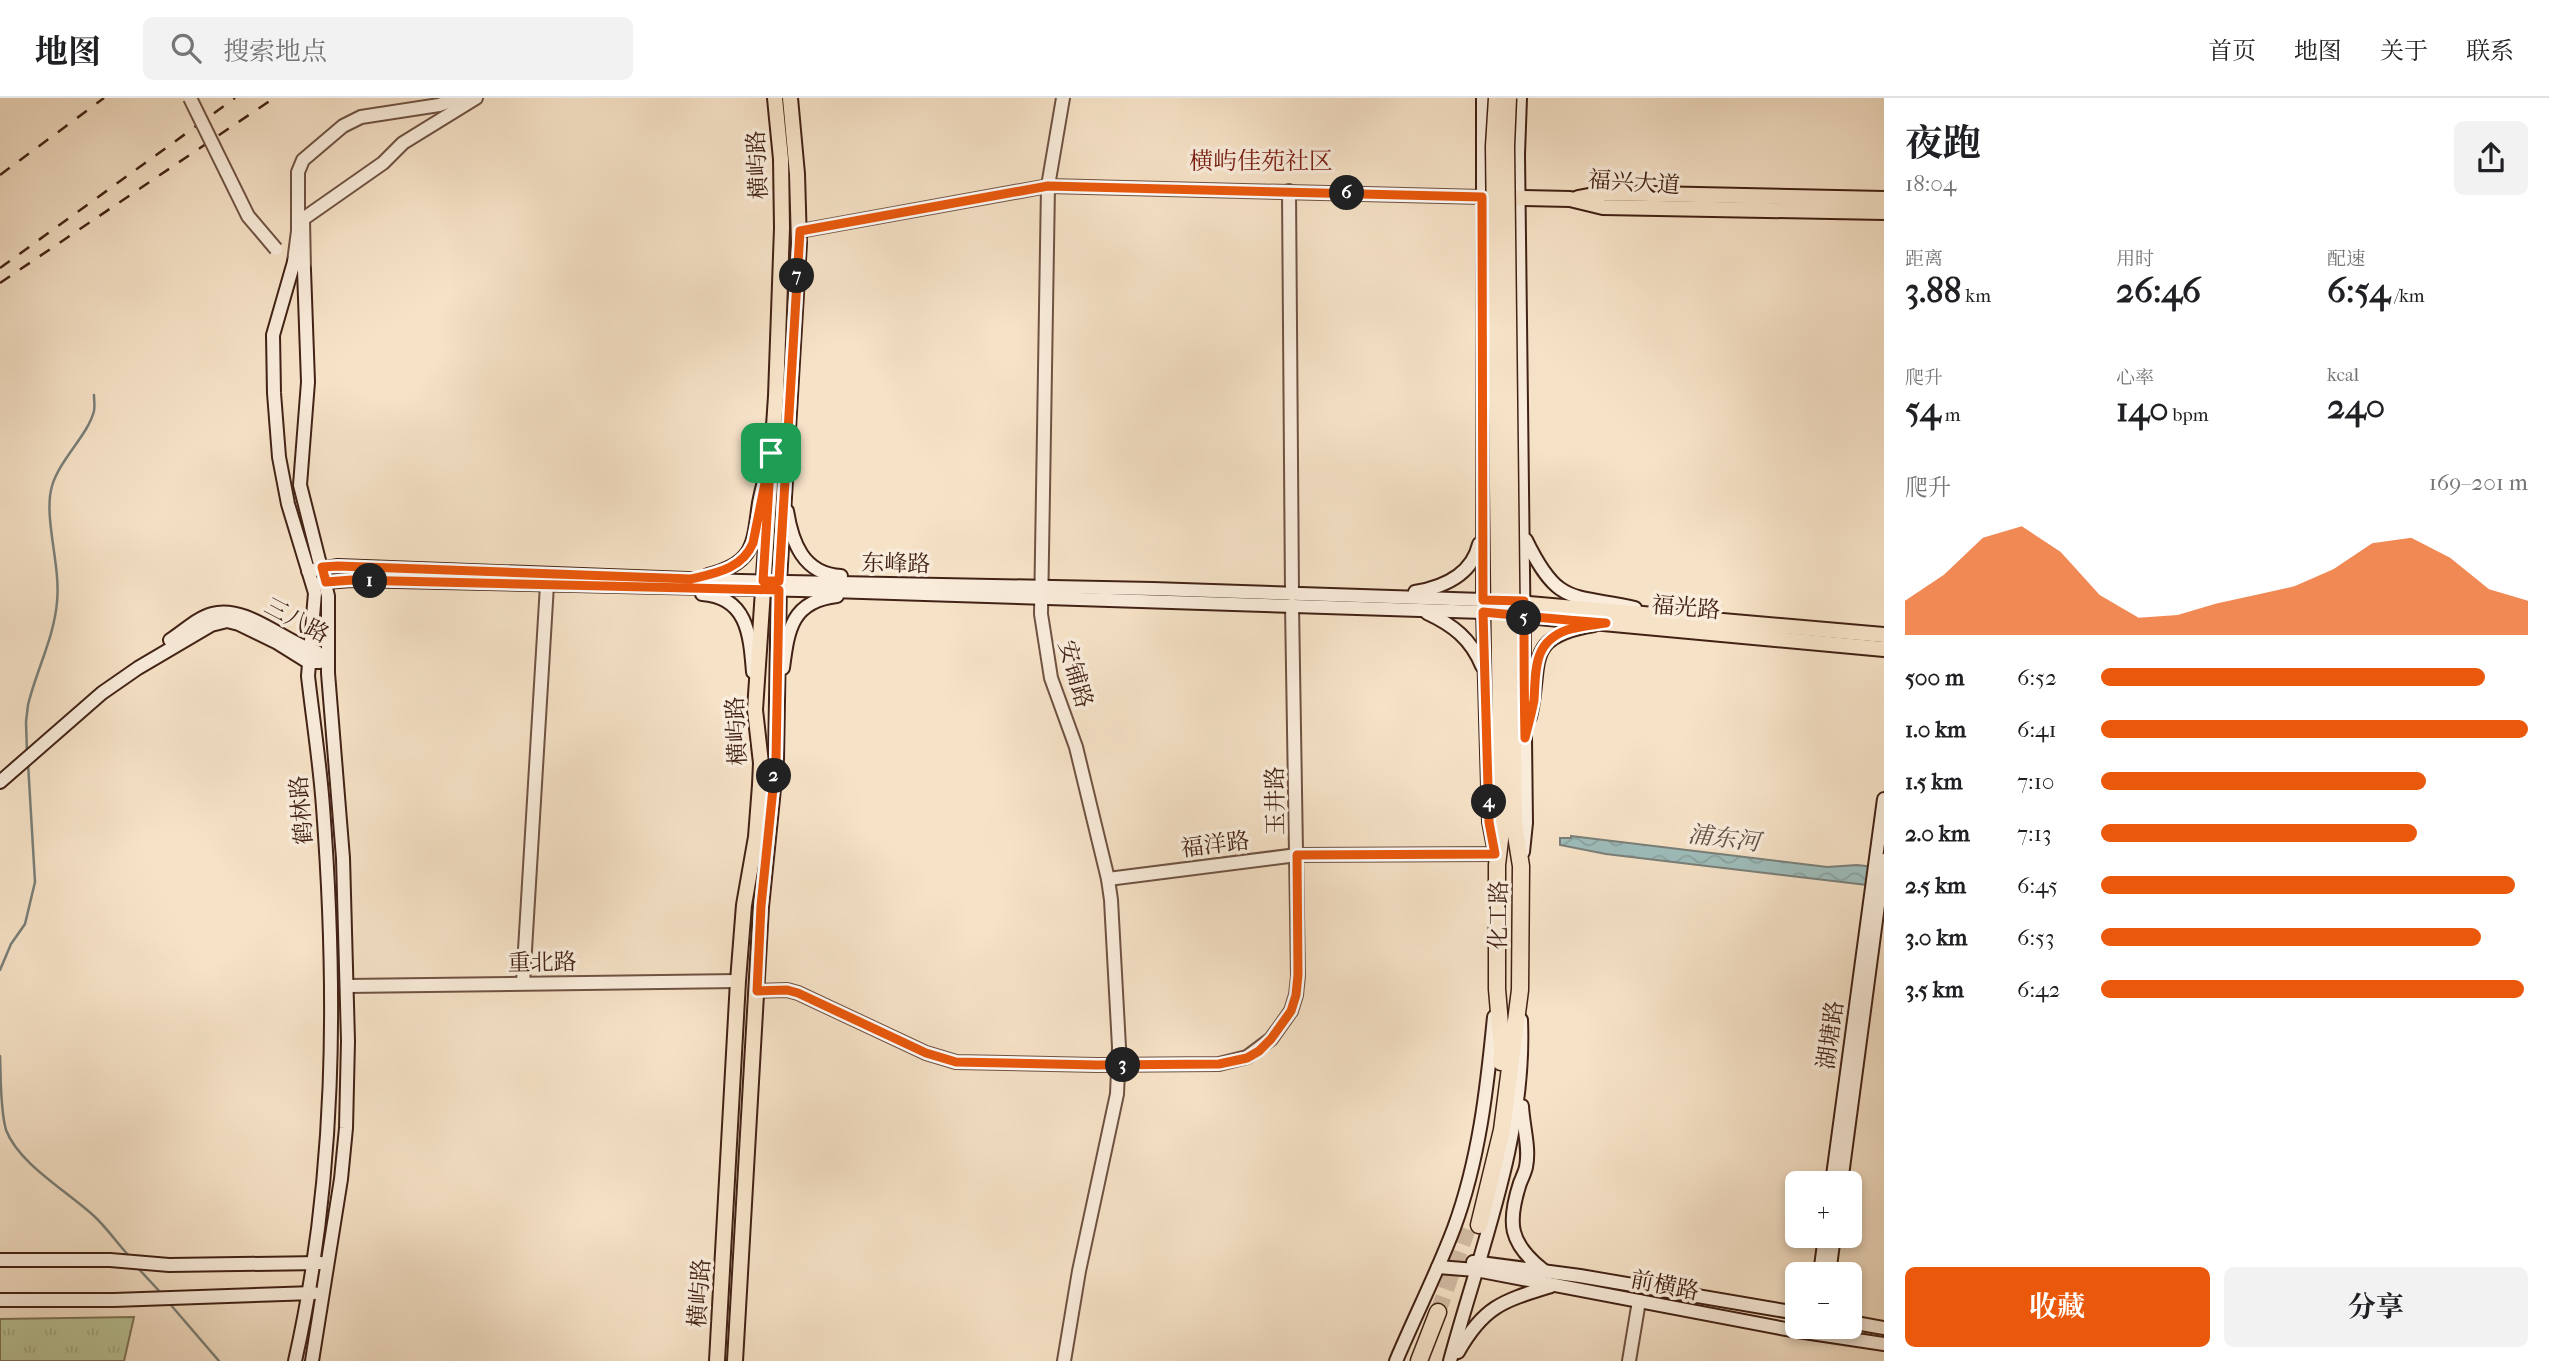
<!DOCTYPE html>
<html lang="zh">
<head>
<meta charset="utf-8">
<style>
  body { margin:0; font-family:"IM FELL French Canon","Noto Serif SC",serif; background:#f2f2f2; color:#202124; height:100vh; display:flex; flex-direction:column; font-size:26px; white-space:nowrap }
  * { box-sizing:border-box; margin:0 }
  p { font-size:23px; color:#757577 }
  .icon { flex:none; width:38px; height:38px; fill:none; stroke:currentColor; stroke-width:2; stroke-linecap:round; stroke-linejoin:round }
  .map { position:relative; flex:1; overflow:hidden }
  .details { display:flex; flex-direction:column; background:#fff; width:665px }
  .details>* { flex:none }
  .buttons { position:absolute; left:1785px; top:1073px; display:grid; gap:14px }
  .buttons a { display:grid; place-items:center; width:77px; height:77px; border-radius:10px; background:#fff; box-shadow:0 4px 10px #0003; font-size:35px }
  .pin { position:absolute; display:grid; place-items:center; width:60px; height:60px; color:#fff; margin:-30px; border-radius:14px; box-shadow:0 4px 10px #0006 }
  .km { position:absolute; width:35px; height:35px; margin:-18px; border-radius:50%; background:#222; color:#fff; font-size:19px; line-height:35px; text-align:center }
  .round { display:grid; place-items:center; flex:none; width:74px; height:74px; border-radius:10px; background:#f2f2f2 }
  .headline { display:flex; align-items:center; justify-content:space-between; height:119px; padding:0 21px }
  h1 { font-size:38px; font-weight:700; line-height:52px }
  .stats { display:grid; grid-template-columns:repeat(3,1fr); gap:10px; height:119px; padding:7px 21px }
  .stats div { display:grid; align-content:center }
  .stats b { font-size:35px; font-weight:700 }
  .stats small { font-size:19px; font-weight:400 }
  .stats p { font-size:19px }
  .chart { height:196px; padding:14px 21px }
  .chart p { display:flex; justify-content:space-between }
  .chart svg { width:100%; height:126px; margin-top:7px; fill:#ea580c; opacity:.7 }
  .action { display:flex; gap:14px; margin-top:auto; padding:14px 21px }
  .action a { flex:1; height:80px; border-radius:10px; background:#ea580c; color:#fff; font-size:28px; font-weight:700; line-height:80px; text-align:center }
  .action a+a { background:#f2f2f2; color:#202124 }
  ul { padding:0 21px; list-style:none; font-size:23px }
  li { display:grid; grid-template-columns:112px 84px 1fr; align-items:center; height:52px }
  li i { height:18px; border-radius:9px; background:#ea580c }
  header { display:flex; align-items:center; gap:42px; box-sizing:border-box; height:98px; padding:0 35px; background:#fff; border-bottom:2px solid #e0e0e0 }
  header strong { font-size:33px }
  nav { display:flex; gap:38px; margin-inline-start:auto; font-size:24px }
  .search { width:490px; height:63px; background:#f2f2f2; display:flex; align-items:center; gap:18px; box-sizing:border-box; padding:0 24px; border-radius:10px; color:#757577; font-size:26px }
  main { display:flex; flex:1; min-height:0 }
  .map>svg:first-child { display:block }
  .park { fill:url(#park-tufts); stroke:#7e7356; stroke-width:2 }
  .water { fill:url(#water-waves); stroke:#797f79; stroke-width:2 }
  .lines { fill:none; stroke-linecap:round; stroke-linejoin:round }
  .stream { stroke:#797f79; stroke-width:2.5 }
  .trunk-tunnel { stroke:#d2bca3; stroke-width:16; stroke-dasharray:16 8; stroke-linecap:butt }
  .tertiary-casing { stroke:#6f5242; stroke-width:16 }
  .secondary-casing { stroke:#422215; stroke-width:16 }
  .primary-casing { stroke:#422215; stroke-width:18 }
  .trunk-casing { stroke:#422215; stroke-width:19 }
  .tertiary { stroke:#f9ecdb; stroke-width:12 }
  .secondary { stroke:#f9ecdb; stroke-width:12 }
  .primary { stroke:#f6e2c7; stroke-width:14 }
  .trunk { stroke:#f6e2c7; stroke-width:16 }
  .rail { stroke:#422215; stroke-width:2.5; stroke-dasharray:12 12; stroke-linecap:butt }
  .tertiary-bridge-casing { stroke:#6f5242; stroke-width:16; stroke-linecap:butt }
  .trunk-bridge-casing { stroke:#422215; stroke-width:19; stroke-linecap:butt }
  .tertiary-bridge { stroke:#f9ecdb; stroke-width:12 }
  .trunk-bridge { stroke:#f6e2c7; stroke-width:16 }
  .route-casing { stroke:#fff; stroke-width:14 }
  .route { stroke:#ea580c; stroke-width:9 }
  .labels { text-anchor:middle; stroke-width:7; stroke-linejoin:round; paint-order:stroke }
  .street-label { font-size:23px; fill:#422215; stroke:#f9ecdb }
  .neighbourhood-label { font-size:24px; fill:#7a1f14; stroke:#f9ecdb }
  .water-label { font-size:24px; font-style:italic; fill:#5e5047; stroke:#f9ecdb }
</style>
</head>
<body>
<header>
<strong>地图</strong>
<div class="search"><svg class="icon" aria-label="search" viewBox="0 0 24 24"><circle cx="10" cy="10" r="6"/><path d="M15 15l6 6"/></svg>搜索地点</div>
<nav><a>首页</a><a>地图</a><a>关于</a><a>联系</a></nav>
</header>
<main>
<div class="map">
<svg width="1884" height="1263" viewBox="0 0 1884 1263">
  <defs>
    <pattern id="park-tufts" width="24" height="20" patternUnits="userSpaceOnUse" patternTransform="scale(1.75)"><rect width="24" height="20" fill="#b9c498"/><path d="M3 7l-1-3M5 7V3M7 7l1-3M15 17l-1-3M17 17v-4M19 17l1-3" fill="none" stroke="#a0a882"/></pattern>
    <pattern id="water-waves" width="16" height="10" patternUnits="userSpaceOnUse" patternTransform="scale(1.75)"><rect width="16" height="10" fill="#9ebdbb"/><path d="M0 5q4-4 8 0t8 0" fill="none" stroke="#89a2a0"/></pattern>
  </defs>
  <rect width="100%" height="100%" fill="#f6e2c7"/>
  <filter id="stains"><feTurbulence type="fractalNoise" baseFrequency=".00286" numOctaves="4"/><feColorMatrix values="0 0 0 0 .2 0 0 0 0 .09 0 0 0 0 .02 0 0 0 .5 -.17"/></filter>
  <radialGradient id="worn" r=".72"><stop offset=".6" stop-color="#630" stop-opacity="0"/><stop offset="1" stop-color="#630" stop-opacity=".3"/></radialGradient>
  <!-- park -->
  <path class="park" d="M134,1219L124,1263H0V1221Z"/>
  <!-- water -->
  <path class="water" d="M1571,738L1827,769L1857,767L1884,770V789L1606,756L1560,747V740H1571Z"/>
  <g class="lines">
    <!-- stream -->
    <g class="stream">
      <path d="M27,655L26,624L28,607C36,573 54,540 57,504C61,467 43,419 52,388C60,361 88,337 94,313C95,308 94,302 94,297"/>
      <path d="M0,872L11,846L25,826L35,784L28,665"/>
      <path d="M0,958C1,981 0,1010 6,1032C19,1066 67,1093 94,1118C107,1130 117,1145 129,1158"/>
      <path d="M137,1169L161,1195"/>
      <path d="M170,1206L219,1263"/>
    </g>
    <!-- trunk-tunnel -->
    <path class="trunk-tunnel" d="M1438,1214L1470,1125"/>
    <!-- tertiary casing -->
    <g class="tertiary-casing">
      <g id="tertiary">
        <path d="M1063,0L1048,88L1041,516L1051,580L1076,649L1108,781L1111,802L1119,949L1117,996L1079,1173L1064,1263"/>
        <path d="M1289,93L1292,496"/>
        <path d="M800,133L1048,88L1482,99"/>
        <path d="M294,164L298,133V74L303,62L343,28L361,19L439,7L459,0"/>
        <path d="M304,172L303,121L383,65L403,45L476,0"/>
        <path d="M1108,781L1297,757L1495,756"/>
        <path d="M523,885L547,487"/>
        <path d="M347,888L738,883"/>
        <path d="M757,893L787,892L798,895L926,955L956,964L1097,967L1219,966L1247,959L1271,941L1291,913L1296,897L1298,878L1292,507"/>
        <path d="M1629,1263L1639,1203"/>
      </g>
    </g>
    <!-- secondary casing -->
    <g class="secondary-casing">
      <g id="secondary">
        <path d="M1483,0V514L1489,724L1495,755"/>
        <path d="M1520,0L1518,56L1526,725L1523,754"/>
        <path d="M294,164L273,237L274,295L279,359L288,406L315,495L308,578C313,622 320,666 323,709C337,894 336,1082 295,1263"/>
        <path d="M304,172L308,284L300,387L328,498V575L343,760L348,943L346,1030L341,1081L312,1263"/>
        <path d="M787,413C792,444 803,476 841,478"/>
        <path d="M1526,442C1558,508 1571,496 1635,510"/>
        <path d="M308,473L338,468L741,483L1153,491L1483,502"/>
        <path d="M708,477C755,465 753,446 759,405C761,394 764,383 767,372"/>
        <path d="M313,487L326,484L352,482L800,492L1483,514"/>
        <path d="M1415,494C1444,489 1472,477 1479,446"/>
        <path d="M702,496C748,499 750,538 753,574"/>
        <path d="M1427,515C1453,527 1471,541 1482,568"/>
        <path d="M170,542C183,534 197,520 212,516C246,506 285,545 317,554"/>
        <path d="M783,570C788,531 792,503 837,498"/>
        <path d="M1530,619C1543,565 1522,539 1594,527"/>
        <path d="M0,684L102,595L138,570L211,527L227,523L239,526L276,544L308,564H320L328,557"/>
        <path d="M1522,1008C1523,1028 1530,1050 1526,1069C1525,1074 1522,1080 1520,1085C1507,1125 1509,1145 1543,1172"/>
        <path d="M1832,1085L1884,701"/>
        <path d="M1841,1085L1884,762"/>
        <path d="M0,1162H110L169,1167L321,1165"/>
        <path d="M1473,1164L1580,1178L1797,1215"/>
        <path d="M1438,1169L1476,1172L1791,1232L1884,1246"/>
        <path d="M1820,1176L1825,1138"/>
        <path d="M1829,1176L1834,1138"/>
        <path d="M0,1202H114L314,1195"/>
        <path d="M1850,1224L1884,1230"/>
        <path d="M1458,1254C1484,1208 1503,1203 1551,1188"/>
        <path d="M1396,1263C1415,1218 1437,1175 1454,1130C1479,1062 1487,991 1494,919"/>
        <path d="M1450,1263C1480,1151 1526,1040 1521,922"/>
      </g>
    </g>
    <!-- primary casing -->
    <g class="primary-casing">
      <g id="primary">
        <path d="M1482,99L1570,101L1603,109L1884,114"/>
        <path d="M1578,100L1604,95L1884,101"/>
        <path d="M1483,502L1884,537"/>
        <path d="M1483,514L1884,551"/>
        <path d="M717,1263L738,883L744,807L756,739L760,687L761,665L755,612L776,298L782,130L781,61L775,0"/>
        <path d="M735,1263L761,809L776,661L779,483L799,145L797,76L790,0"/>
      </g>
    </g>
    <!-- trunk casing -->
    <g class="trunk-casing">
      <g id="trunk">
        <path d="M1501,964L1502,950L1497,891V767L1502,725L1501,644"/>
        <path d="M1479,1127L1502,1032L1520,892L1521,768L1514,725L1513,644"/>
        <path d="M1419,1263L1438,1214"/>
      </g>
    </g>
    <!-- tertiary -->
    <use href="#tertiary" class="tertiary"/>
    <!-- secondary -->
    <use href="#secondary" class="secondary"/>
    <!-- primary -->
    <use href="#primary" class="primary"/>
    <!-- trunk -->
    <use href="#trunk" class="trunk"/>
    <!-- rail -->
    <g class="rail">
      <path d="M0,77L104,0"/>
      <path d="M0,170L235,0"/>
      <path d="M0,185L274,0"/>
    </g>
    <!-- tertiary-bridge casing -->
    <g class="tertiary-bridge-casing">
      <path id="tertiary-bridge" d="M190,0L248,118L276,151"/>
    </g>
    <!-- trunk-bridge casing -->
    <g class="trunk-bridge-casing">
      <g id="trunk-bridge">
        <path d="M1497,0L1494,48L1501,644"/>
        <path d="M1508,0L1506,48L1513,644"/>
      </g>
    </g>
    <!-- tertiary-bridge -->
    <use href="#tertiary-bridge" class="tertiary-bridge"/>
    <!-- trunk-bridge -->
    <use href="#trunk-bridge" class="trunk-bridge"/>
  </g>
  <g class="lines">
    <!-- route casing -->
    <g class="route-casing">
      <path id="route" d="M771,355L753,445C742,471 716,475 691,481L338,468L322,469L326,484L352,482L779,492L776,661L761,808L757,893L787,892L798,895L926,955L956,964L1097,967L1219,966L1247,960L1259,953L1271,941L1291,913L1296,897L1298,877L1297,757L1495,756L1489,724L1483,514C1524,518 1565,522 1606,525C1593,527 1579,528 1567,532C1533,544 1536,572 1534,602C1532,614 1528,627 1525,640C1524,594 1524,549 1524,503L1483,502L1482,99L1048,88L800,133L779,483H763L771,355"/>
    </g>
    <!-- route -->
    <use href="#route" class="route"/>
  </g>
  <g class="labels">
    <!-- street labels -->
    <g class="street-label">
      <text transform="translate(757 67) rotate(-93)" y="8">横屿路</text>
      <text transform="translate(1634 84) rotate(4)" y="8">福兴大道</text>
      <text transform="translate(896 465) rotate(1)" y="8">东峰路</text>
      <text transform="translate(1686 509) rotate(5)" y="8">福光路</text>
      <text transform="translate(297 522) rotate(28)" y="8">三八路</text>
      <text transform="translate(1076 576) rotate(74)" y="8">安铺路</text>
      <text transform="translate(736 633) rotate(-93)" y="8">横屿路</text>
      <text transform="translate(1275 703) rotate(-91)" y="8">玉井路</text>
      <text transform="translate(301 712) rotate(-95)" y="8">鹤林路</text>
      <text transform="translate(1215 746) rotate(-7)" y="8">福洋路</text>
      <text transform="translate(1498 817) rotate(-89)" y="8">化工路</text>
      <text transform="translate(542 864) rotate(-1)" y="8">重北路</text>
      <text transform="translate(1830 937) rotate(-82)" y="8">湖塘路</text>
      <text transform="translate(1665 1187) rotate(11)" y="8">前横路</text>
      <text transform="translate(699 1195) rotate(-86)" y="8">横屿路</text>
    </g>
    <!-- neighbourhood labels -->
    <g class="neighbourhood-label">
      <text x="1261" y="71">横屿佳苑社区</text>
    </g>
    <!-- water labels -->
    <g class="water-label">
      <text transform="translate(1724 740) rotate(7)" y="8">浦东河</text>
    </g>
  </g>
  <rect width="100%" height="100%" filter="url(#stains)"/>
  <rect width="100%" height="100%" fill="url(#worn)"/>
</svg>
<div class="buttons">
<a>+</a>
<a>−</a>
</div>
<div class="pin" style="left:771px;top:355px;background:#1e9e55"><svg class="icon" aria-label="arrive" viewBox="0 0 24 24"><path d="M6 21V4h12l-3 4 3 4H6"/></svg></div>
<b class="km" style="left:370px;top:483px">1</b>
<b class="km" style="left:774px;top:678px">2</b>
<b class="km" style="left:1123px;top:967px">3</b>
<b class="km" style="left:1489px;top:704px">4</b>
<b class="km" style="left:1524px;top:520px">5</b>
<b class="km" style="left:1347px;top:95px">6</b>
<b class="km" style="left:797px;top:178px">7</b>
</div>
<section class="details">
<div class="headline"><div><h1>夜跑</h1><p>18:04</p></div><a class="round"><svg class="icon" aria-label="share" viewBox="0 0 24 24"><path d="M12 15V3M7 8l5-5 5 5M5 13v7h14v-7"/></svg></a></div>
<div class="stats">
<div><p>距离</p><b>3.88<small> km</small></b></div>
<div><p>用时</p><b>26:46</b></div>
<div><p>配速</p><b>6:54<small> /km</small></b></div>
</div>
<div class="stats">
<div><p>爬升</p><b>54<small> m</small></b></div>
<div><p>心率</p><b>140<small> bpm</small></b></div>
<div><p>kcal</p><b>240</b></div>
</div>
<div class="chart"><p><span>爬升</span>169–201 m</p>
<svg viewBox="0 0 160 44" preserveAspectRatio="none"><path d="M0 44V32L10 23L20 10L30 6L40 15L50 30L60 38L70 37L80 33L90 30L100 27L110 21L120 12L130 10L140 17L150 28L160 32V44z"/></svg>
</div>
<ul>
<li><b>500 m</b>6:52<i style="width:90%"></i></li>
<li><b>1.0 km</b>6:41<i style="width:100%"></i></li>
<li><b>1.5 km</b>7:10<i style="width:76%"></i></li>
<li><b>2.0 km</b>7:13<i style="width:74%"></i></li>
<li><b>2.5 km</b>6:45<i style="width:97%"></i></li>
<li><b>3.0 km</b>6:53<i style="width:89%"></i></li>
<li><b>3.5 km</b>6:42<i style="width:99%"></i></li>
</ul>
<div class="action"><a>收藏</a><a>分享</a></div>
</section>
</main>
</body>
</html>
